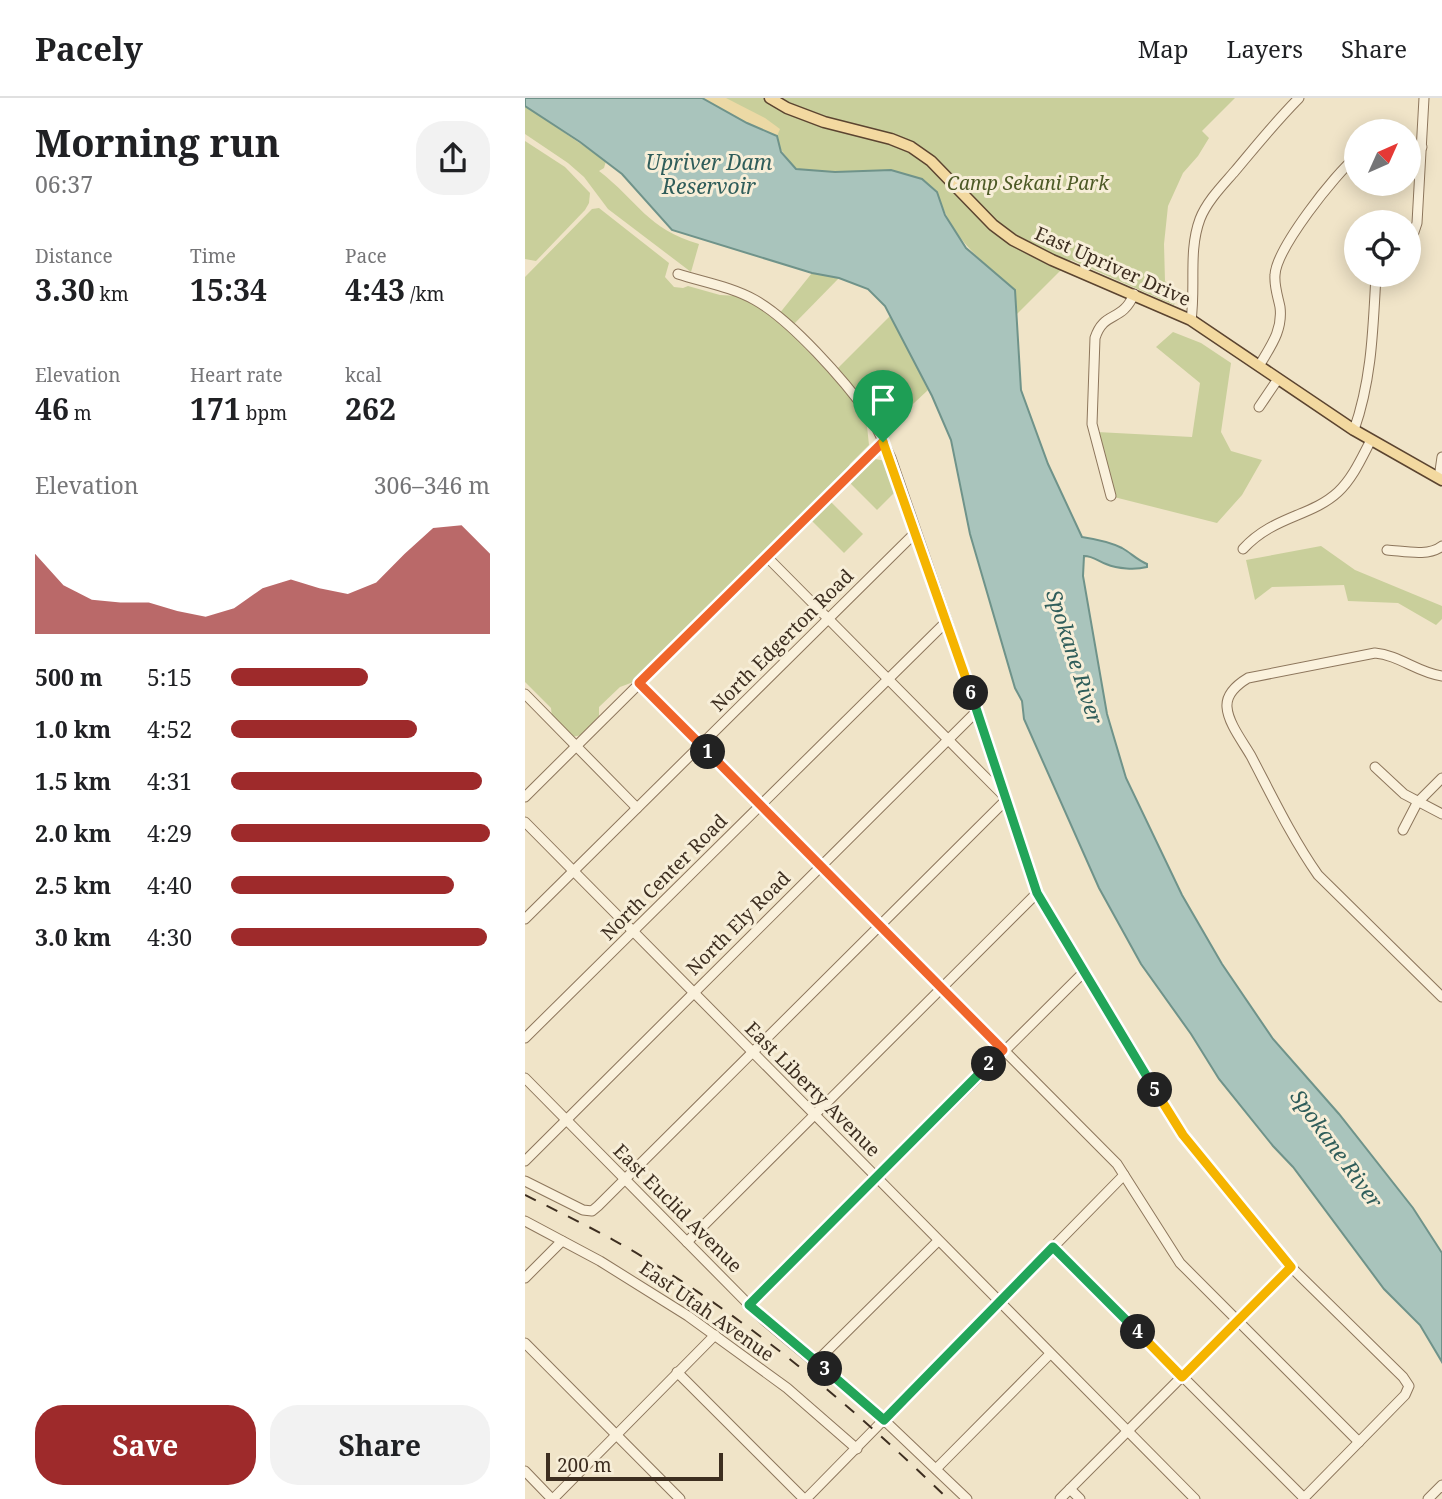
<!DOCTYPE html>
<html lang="en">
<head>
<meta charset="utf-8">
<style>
  body { margin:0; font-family:"Noto Serif",serif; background:#f2f2f2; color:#202124; height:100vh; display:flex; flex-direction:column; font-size:26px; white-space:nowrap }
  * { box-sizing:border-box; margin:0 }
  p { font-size:23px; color:#757577 }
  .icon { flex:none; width:38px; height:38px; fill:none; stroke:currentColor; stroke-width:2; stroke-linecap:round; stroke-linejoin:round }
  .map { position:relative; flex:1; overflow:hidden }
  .side { display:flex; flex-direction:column; background:#fff; width:525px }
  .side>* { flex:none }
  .needle { width:46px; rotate:45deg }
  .tools { position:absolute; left:819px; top:21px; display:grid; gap:14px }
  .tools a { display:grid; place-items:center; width:77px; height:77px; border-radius:50%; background:#fff; box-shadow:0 4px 18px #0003; font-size:35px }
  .scale { position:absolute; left:21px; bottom:18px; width:177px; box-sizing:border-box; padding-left:7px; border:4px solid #3d2e20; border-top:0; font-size:19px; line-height:24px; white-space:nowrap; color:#3d2e20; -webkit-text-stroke:5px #f7eed8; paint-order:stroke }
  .pin { position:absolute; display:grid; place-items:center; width:60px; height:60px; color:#fff; margin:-72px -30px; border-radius:50% 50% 50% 0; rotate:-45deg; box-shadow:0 0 7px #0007 }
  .pin .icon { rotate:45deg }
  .km { position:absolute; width:35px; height:35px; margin:-18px; border-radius:50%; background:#222; color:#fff; font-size:19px; line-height:35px; text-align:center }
  .round { display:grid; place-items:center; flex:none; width:74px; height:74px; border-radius:28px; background:#f2f2f2 }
  .summary { display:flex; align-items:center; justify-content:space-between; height:119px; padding:0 35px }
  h1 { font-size:38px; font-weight:700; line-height:52px }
  .stats { display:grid; grid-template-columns:repeat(3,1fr); gap:10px; height:119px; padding:7px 35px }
  .stats div { display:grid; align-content:center }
  .stats b { font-size:30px; font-weight:700 }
  .stats small { font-size:19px; font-weight:400 }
  .stats p { font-size:19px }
  .chart { height:196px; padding:14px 35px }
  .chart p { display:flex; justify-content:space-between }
  .chart svg { width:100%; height:126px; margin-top:7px; fill:#9e2a2b; opacity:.7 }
  .button { display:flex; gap:14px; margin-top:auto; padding:14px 35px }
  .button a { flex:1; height:80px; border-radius:28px; background:#9e2a2b; color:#fff; font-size:28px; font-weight:700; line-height:80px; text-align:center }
  .button a+a { background:#f2f2f2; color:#202124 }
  ul { padding:0 35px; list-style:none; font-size:23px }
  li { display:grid; grid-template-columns:112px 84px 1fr; align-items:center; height:52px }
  li i { height:18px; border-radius:9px; background:#9e2a2b }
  header { display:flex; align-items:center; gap:42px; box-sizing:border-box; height:98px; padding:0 35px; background:#fff; border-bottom:2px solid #e0e0e0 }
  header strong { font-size:33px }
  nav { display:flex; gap:38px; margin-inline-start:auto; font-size:24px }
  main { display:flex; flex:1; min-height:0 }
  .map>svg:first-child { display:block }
  .green { fill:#c9cf9b }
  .sand { fill:#ecd9a5 }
  .water { fill:#a9c4bc; stroke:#6f938a; stroke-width:2 }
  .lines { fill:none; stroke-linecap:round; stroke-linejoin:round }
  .minor-casing { stroke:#8d765c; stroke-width:11 }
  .major-casing { stroke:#5b4430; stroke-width:13 }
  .minor { stroke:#faf1dc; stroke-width:9 }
  .major { stroke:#f3d9a0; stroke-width:10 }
  .rail { stroke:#3d2e20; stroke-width:2; stroke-dasharray:12 12; stroke-linecap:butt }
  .split-1-casing { stroke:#fff; stroke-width:14 }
  .split-2-casing { stroke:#fff; stroke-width:14 }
  .split-3-casing { stroke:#fff; stroke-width:14 }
  .split-4-casing { stroke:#fff; stroke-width:14 }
  .split-5-casing { stroke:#fff; stroke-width:14 }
  .split-6-casing { stroke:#fff; stroke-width:14 }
  .split-7-casing { stroke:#fff; stroke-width:14 }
  .split-1 { stroke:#f0652b; stroke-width:9 }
  .split-2 { stroke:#f0652b; stroke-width:9 }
  .split-3 { stroke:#22a559; stroke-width:9 }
  .split-4 { stroke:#22a559; stroke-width:9 }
  .split-5 { stroke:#f5b400; stroke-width:9 }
  .split-6 { stroke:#22a559; stroke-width:9 }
  .split-7 { stroke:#f5b400; stroke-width:9 }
  .labels { text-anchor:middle; stroke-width:6; stroke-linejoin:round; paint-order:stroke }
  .park-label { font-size:19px; font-style:italic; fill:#4d5a26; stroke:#f7eed8 }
  .street-label { font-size:19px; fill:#3d2e20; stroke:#f7eed8 }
  .water-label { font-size:21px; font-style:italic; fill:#2f5d5a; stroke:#f7eed8 }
</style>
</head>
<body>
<header>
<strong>Pacely</strong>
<nav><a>Map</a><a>Layers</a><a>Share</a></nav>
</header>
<main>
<section class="side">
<div class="summary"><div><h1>Morning run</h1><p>06:37</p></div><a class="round"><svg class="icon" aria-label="share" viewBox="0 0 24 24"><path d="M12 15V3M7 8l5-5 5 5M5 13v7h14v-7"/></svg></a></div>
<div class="stats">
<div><p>Distance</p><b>3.30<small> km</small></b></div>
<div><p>Time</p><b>15:34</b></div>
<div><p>Pace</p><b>4:43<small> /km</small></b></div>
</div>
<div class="stats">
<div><p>Elevation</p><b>46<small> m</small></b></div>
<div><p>Heart rate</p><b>171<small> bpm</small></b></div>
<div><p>kcal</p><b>262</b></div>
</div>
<div class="chart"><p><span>Elevation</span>306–346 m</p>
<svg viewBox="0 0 160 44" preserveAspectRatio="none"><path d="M0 44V16L10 27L20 32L30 33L40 33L50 36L60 38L70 35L80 28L90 25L100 28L110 30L120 26L130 16L140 7L150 6L160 16V44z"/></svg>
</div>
<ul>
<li><b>500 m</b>5:15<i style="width:53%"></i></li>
<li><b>1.0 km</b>4:52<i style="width:72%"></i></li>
<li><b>1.5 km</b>4:31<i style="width:97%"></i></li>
<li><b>2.0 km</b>4:29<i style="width:100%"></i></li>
<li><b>2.5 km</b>4:40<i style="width:86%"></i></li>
<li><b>3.0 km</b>4:30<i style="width:99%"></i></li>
</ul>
<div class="button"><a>Save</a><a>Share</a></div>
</section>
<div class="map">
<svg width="917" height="1401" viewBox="0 0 917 1401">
  <rect width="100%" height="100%" fill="#f0e4c8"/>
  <!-- green -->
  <g class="green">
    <path d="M177,0H710L677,33L684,40L673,58L658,75L643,108L639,146L640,183L650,194L652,201L649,207L546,162L492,216L490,192C453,160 428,142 412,94L310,74L271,71L239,30L222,25Z"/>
    <path d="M0,8L81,63L79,70L74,73C113,103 122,131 174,146L166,174L83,111L59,79L43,65L0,36Z"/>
    <path d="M0,43L40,69L65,95L64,105L60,112L11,163L0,161Z"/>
    <path d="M74,110L144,165L140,179L149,189L158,190L163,188L195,197L214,198L244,215L262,231L320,292L341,319L344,347L325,366L317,380L111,583L95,589L74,609V618L57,637L47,639L27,620L26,610L0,584V179L67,111Z"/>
    <path d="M287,175L314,180L267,228L254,216Z"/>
    <path d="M366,217L403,292L358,334L311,272Z"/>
    <path d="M648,234L676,245L706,265L696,334L706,353L737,362L717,397L692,425L589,399L572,334L667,339L675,285L631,249Z"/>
    <path d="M350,361L361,363L371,393L352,412L325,385Z"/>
    <path d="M306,404L338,436L319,455L287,423Z"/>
    <path d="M796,448L830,472L917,508V521L911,527L873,505L823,503L819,487L747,489L730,502L721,462Z"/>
  </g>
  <!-- sand -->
  <path class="sand" d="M177,0H201L240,20L255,31L252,38L222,25Z"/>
  <!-- water -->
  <path class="water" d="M0,0H177L222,25L252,38L256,54L271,71L310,74L366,72L397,81L412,94L420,117L441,150L490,192L496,292L523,366L557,439C570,441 585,444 597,450C606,455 612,462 622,466V469C610,472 593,471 581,466C573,463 568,458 559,458L558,478L582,616L601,680L657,797L697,866L748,941L814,1016L888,1110L917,1155V1264L895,1227L859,1191L768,1069L748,1048L694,981L666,936L616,866L574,790L499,621L497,603L490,590L445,436L426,342L407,298L360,208L343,191L314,180L287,175L147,132L97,76L55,44L0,8Z"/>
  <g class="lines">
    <!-- minor casing -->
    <g class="minor-casing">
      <g id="minor">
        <path d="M884,48L897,49"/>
        <path d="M884,137L889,134L892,125L899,0"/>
        <path d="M153,176C178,184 207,189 230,202C266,222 320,283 344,317C353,330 359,346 366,360L456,622L512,795L658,1037L766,1169L878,1279L884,1288L880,1297L778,1401"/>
        <path d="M666,222C671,189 663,153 675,121C682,103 698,87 710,73C731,48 751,23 774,0"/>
        <path d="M734,268C745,249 758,233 755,209C753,199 749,188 750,177C751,151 810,76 831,59"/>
        <path d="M734,309L753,281"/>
        <path d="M829,332C847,281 848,230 851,177"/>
        <path d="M914,380L917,359"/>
        <path d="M586,398L567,326L570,240C579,212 597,225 609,196"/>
        <path d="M718,451C748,418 786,419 813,394C828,380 837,359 846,342"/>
        <path d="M862,452C879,453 903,459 917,448"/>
        <path d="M242,459L477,696"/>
        <path d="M917,578C893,575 874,557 850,555L723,580C713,586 701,596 702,609C703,625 718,644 726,658C747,698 767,740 793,777L917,899"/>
        <path d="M114,585L592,1066L655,1165L834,1344"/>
        <path d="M0,596L112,710"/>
        <path d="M850,669L879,696L917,716"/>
        <path d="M0,699L358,344"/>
        <path d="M0,724L670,1401"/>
        <path d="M878,732L892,705L917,680"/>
        <path d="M0,821L391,434"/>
        <path d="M0,940L421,524"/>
        <path d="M0,980L239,1222L359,1322L442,1401"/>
        <path d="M0,1063L452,613"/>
        <path d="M0,1083L58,1112L67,1113L73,1108L481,702"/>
        <path d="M0,1123L75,1163L163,1218L262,1290L332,1351"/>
        <path d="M162,1144L512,795"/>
        <path d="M528,1149L779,1400"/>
        <path d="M0,1180L37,1143"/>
        <path d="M224,1207L559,874"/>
        <path d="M0,1245L155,1401"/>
        <path d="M291,1264L413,1143"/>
        <path d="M152,1274L279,1401"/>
        <path d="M411,1371L525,1256"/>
        <path d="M0,1373L27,1401"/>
        <path d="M545,1391L555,1401"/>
        <path d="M28,1401L190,1237"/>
        <path d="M281,1401L599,1077"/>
        <path d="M535,1401L766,1169"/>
        <path d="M903,1401L917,1387"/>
      </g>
    </g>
    <!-- major casing -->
    <g class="major-casing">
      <path id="major" d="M245,0L262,10L299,24L366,41L386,49L406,63L468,127L488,142L527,162L666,222L829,332L917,382"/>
    </g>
    <!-- minor -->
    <use href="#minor" class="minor"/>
    <!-- major -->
    <use href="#major" class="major"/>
    <!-- rail -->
    <path class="rail" d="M0,1097C40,1117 80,1136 118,1159C231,1227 329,1310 423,1401"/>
  </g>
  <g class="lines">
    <!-- split-1 casing -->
    <g class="split-1-casing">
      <path id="split-1" d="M183,654L114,585L358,344"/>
    </g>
    <!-- split-2 casing -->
    <g class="split-2-casing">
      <path id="split-2" d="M183,654L478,952L464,966"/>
    </g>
    <!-- split-3 casing -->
    <g class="split-3-casing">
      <path id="split-3" d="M300,1271L224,1207L464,966"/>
    </g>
    <!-- split-4 casing -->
    <g class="split-4-casing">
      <path id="split-4" d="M300,1271L359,1322L528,1149L613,1234"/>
    </g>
    <!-- split-5 casing -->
    <g class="split-5-casing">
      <path id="split-5" d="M613,1234L657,1279L766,1169L658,1037L630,992"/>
    </g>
    <!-- split-6 casing -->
    <g class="split-6-casing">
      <path id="split-6" d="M446,595L512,795L630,992"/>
    </g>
    <!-- split-7 casing -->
    <g class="split-7-casing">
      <path id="split-7" d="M358,344L446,595"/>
    </g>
    <!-- split-1 -->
    <use href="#split-1" class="split-1"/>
    <!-- split-2 -->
    <use href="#split-2" class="split-2"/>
    <!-- split-3 -->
    <use href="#split-3" class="split-3"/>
    <!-- split-4 -->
    <use href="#split-4" class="split-4"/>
    <!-- split-5 -->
    <use href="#split-5" class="split-5"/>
    <!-- split-6 -->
    <use href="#split-6" class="split-6"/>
    <!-- split-7 -->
    <use href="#split-7" class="split-7"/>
  </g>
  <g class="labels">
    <!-- park labels -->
    <g class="park-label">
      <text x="503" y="92">Camp Sekani Park</text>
    </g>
    <!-- street labels -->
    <g class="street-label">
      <text transform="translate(588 168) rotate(24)" y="7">East Upriver Drive</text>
      <text transform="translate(257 542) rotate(-45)" y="7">North Edgerton Road</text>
      <text transform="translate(139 779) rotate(-45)" y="7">North Center Road</text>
      <text transform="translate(213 825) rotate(-45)" y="7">North Ely Road</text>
      <text transform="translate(288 991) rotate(45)" y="7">East Liberty Avenue</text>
      <text transform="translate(153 1110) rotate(45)" y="7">East Euclid Avenue</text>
      <text transform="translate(182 1213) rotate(35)" y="7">East Utah Avenue</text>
    </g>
    <!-- water labels -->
    <g class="water-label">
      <text x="184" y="72">Upriver Dam<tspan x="184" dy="24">Reservoir</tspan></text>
      <text transform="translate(549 559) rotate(72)" y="7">Spokane River</text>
      <text transform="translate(811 1051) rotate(54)" y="7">Spokane River</text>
    </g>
  </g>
</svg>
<div class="tools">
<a><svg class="needle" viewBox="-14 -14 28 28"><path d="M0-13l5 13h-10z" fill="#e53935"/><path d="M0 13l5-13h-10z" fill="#757577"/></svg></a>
<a><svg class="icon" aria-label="locate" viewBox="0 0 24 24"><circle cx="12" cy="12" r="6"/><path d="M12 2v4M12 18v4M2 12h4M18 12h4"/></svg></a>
</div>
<div class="scale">200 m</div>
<div class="pin" style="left:358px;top:344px;background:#1e9e55"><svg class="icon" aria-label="arrive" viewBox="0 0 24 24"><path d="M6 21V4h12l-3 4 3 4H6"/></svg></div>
<b class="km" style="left:183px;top:654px">1</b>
<b class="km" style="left:464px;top:966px">2</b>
<b class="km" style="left:300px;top:1271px">3</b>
<b class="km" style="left:613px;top:1234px">4</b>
<b class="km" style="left:630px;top:992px">5</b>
<b class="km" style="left:446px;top:595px">6</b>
</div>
</main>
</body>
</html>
